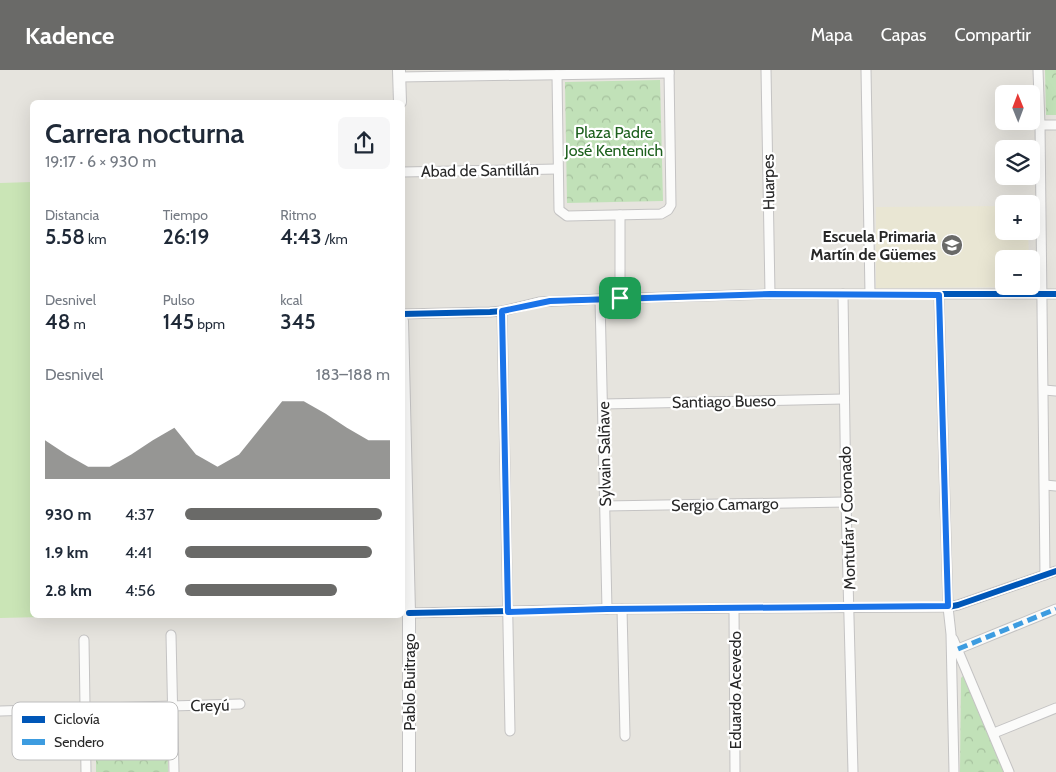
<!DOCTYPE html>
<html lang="es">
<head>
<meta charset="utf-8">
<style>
  body { margin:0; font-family:Cabin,sans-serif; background:#f6f6f7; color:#1f2937; height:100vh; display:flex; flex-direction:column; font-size:19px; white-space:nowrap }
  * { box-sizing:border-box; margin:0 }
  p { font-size:16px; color:#747a83 }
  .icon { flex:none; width:28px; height:28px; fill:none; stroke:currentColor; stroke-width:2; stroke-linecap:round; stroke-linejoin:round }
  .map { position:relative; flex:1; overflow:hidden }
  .sheet { position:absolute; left:30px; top:30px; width:375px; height:518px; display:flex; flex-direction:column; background:#fff; border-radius:8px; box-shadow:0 5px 20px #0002 }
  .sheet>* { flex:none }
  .needle { width:32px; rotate:359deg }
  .controls { position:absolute; left:995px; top:15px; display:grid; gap:10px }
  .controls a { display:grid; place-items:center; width:45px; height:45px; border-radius:8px; background:#fff; box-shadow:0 5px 20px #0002; font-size:25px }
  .pin { position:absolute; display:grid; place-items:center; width:42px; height:42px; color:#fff; margin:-21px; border-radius:10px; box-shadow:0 2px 8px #0006 }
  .round { display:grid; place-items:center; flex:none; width:52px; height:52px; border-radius:8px; background:#f6f6f7 }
  .headline { display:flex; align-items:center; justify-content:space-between; height:85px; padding:0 15px }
  h1 { font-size:28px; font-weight:600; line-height:38px }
  .metrics { display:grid; grid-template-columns:repeat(3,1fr); gap:8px; height:85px; padding:5px 15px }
  .metrics div { display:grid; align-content:center }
  .metrics b { font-size:21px; font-weight:600 }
  .metrics small { font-size:14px; font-weight:400 }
  .metrics p { font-size:14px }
  .chart { height:140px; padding:10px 15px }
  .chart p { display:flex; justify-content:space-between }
  .chart svg { width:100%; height:90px; margin-top:5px; fill:#6a6a68; opacity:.7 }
  ul { padding:0 15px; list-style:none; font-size:16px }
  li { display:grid; grid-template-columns:80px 60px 1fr; align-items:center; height:38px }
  li i { height:12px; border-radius:6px; background:#6a6a68 }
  header { display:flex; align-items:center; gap:30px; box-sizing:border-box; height:70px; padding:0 25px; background:#6a6a68; color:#fff }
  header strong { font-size:24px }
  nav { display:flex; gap:28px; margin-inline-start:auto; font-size:18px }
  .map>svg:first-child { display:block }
  .education { fill:#e9e6d3 }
  .park { fill:url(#park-crowns) }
  .pitch { fill:#cae5b6 }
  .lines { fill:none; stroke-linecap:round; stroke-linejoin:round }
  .street-casing { stroke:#c4c3c3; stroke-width:11 }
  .secondary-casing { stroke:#c4c3c3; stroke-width:14 }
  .street { stroke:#fbfbfa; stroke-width:9 }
  .secondary { stroke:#fbfbfa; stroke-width:12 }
  .quiet { stroke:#3d9ce0; stroke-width:5; stroke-dasharray:10 5; stroke-linecap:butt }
  .cycleway-casing { stroke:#fff; stroke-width:9 }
  .cycleway { stroke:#0057b8; stroke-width:6 }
  .route-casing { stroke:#fff; stroke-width:10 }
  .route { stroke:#1a73e8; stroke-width:6 }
  .labels { text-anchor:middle; stroke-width:4.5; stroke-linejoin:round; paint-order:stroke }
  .park-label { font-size:16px; fill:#1d601d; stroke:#fff }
  .street-label { font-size:16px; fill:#282828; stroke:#fff }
  .poi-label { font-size:16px; font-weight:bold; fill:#282828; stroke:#fff; text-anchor:end }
  .key { fill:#fff; stroke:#bebebe; stroke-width:1 }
  .key-label { font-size:14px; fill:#282828 }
</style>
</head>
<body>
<header>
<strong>Kadence</strong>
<nav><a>Mapa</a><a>Capas</a><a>Compartir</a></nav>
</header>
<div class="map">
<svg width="1056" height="702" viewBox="0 0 1056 702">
  <defs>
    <pattern id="park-crowns" width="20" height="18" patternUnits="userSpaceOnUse" patternTransform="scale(1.25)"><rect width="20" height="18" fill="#c1e1b8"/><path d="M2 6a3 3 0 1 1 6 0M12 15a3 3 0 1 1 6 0" fill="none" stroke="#a6c19e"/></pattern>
  </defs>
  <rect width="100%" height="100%" fill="#e6e4de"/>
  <!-- education -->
  <path class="education" d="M1004,136V161H1028L1029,189H1004V216L1029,217L876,218V137Z"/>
  <!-- park -->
  <g class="park">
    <path d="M1045,0H1056V45H1046Z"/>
    <path d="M660,10L663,131L567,133L565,12Z"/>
    <path d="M963,606H965L1006,702H960L961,608Z"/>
    <path d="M167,644L168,702H96V646Z"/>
  </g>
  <!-- pitch -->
  <path class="pitch" d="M32,112V545H127L0,548V113Z"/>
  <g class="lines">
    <!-- street casing -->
    <g class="street-casing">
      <g id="street">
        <path d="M766,0L770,224"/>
        <path d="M866,0L870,224"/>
        <path d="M1038,0L1040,55L1045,505"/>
        <path d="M557,5L559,140L567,146L661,144L668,140L671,135L669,0"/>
        <path d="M399,7L669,3"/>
        <path d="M1040,55H1056"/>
        <path d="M402,102L557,99"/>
        <path d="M620,145V228"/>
        <path d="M843,224L846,432L853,702"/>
        <path d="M939,225L948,537L951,564L954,702"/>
        <path d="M600,229L607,539"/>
        <path d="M502,241L510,661"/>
        <path d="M402,244L490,242L502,241L539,232L600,229L770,224H1056"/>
        <path d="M1044,320L1056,321"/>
        <path d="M603,334L844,329"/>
        <path d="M1045,415L1056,416"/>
        <path d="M605,436L846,432"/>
        <path d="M622,539L625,666"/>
        <path d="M734,539L735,702"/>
        <path d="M409,543L607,539L948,537L958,535L1056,501"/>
        <path d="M171,565L174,702"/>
        <path d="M953,569L1009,702"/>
        <path d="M84,570L86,702"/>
        <path d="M958,579L1056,539"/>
        <path d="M0,641L240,634"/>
        <path d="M994,663L1056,638"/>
      </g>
    </g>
    <!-- secondary casing -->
    <g class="secondary-casing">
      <g id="secondary">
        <path d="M399,0L400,32"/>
        <path d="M402,251L409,543V702"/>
      </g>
    </g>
    <!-- street -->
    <use href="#street" class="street"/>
    <!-- secondary -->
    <use href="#secondary" class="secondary"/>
    <!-- quiet -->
    <path class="quiet" d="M958,579L1056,539"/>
    <!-- cycleway casing -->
    <g class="cycleway-casing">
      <g id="cycleway">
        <path d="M402,244L490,242L502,241L539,232L600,229L770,224H1056"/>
        <path d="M409,543L607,539L948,537L958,535L1056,501"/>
      </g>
    </g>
    <!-- cycleway -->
    <use href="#cycleway" class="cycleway"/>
  </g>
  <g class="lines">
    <!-- route casing -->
    <g class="route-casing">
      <path id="route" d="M770,224L939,225L948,536L607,539L508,542L502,241L550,231Z"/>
    </g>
    <!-- route -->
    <use href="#route" class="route"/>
  </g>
  <!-- icons -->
  <defs>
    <g id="school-disc" transform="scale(1.125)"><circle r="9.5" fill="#6a6a68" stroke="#fff"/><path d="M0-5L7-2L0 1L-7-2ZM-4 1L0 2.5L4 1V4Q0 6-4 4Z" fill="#fff"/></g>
  </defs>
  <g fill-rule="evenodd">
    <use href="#school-disc" x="952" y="175"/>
  </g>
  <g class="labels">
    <!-- park labels -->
    <g class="park-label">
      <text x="614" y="68">Plaza Padre<tspan x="614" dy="18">José Kentenich</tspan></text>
    </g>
    <!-- street labels -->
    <g class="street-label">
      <text transform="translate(480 100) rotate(-1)" y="6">Abad de Santillán</text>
      <text transform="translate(768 112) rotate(-91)" y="6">Huarpes</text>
      <text transform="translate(724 331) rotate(-1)" y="6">Santiago Bueso</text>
      <text transform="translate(604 384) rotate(-91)" y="6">Sylvain Salñave</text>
      <text transform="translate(725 434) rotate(-1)" y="6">Sergio Camargo</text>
      <text transform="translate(847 448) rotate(-92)" y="6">Montufar y Coronado</text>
      <text transform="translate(409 612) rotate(-90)" y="6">Pablo Buitrago</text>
      <text transform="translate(735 620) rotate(-90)" y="6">Eduardo Acevedo</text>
      <text transform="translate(210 635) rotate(-1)" y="6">Creyú</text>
    </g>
    <!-- poi labels -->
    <g class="poi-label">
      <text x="936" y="172">Escuela Primaria<tspan x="936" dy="18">Martín de Güemes</tspan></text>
    </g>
  </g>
  <!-- legend -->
  <rect x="12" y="632" width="166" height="58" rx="8" class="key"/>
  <rect x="22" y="646" width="23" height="7" fill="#0057b8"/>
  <rect x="22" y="669" width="23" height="6" fill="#3d9ce0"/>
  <g class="key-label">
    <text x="54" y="654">Ciclovía</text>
    <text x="54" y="677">Sendero</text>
  </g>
</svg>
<div class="controls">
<a><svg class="needle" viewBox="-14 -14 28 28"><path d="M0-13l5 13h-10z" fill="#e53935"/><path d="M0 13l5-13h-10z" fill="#747a83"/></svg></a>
<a><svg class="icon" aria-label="layers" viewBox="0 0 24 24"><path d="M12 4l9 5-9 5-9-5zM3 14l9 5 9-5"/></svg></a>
<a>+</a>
<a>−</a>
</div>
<div class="pin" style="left:620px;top:228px;background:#1e9e55"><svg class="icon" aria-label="arrive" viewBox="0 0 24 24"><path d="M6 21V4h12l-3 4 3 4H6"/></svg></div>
<section class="sheet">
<div class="headline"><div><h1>Carrera nocturna</h1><p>19:17 · 6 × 930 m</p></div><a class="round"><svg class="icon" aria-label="share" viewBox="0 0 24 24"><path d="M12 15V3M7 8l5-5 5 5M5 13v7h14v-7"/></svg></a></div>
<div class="metrics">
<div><p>Distancia</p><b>5.58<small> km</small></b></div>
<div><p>Tiempo</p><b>26:19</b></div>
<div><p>Ritmo</p><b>4:43<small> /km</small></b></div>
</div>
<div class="metrics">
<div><p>Desnivel</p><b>48<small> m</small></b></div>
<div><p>Pulso</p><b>145<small> bpm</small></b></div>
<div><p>kcal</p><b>345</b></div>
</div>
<div class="chart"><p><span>Desnivel</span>183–188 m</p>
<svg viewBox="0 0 160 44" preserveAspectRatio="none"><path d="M0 44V25L10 32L20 38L30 38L40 32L50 25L60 19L70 32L80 38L90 32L100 19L110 6L120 6L130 12L140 19L150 25L160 25V44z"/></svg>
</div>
<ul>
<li><b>930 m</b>4:37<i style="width:96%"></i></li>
<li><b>1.9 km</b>4:41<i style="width:91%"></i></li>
<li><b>2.8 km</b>4:56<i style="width:74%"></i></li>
</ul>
</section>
</div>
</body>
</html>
